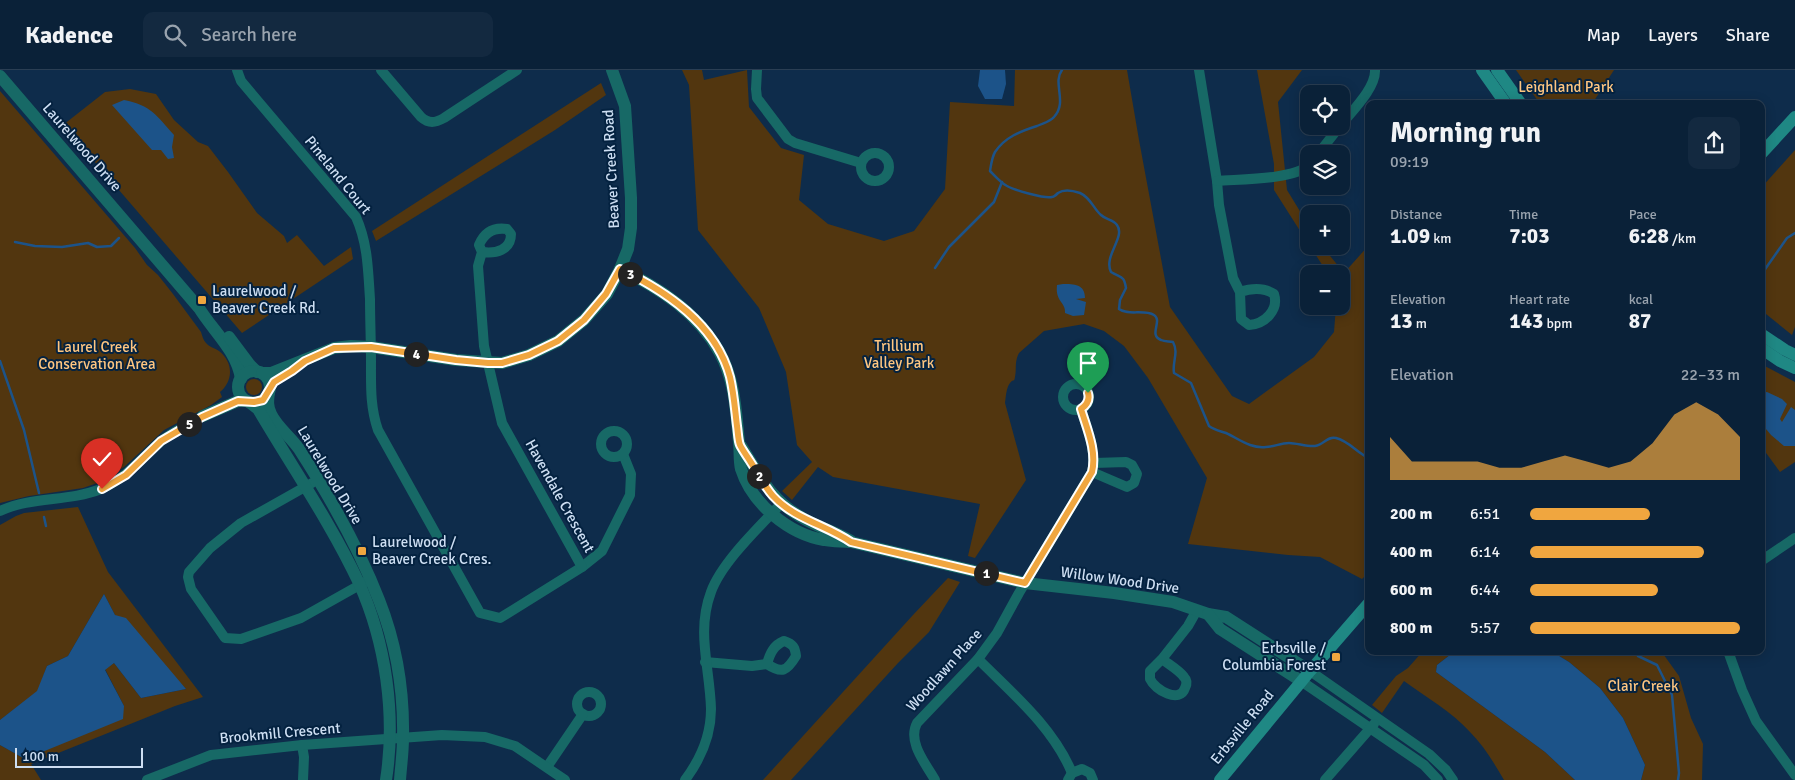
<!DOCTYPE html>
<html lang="en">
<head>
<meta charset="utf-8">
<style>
  body { margin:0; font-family:Signika,sans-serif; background:#132940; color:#f1f3f6; height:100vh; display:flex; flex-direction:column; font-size:19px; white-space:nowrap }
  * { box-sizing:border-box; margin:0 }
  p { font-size:16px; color:#99a3ae }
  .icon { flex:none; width:28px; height:28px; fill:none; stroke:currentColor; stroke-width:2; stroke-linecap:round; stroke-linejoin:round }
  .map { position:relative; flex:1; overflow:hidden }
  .drawer { position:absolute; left:1365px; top:30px; width:400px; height:555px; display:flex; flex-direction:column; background:#0a2138; border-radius:10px; box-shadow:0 2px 12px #0003,0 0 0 1px #2a3e53 }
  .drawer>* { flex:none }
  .buttons { position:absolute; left:1300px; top:15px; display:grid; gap:10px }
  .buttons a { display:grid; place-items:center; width:50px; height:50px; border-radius:10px; background:#0a2138; box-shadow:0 2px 12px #0003,0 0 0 1px #2a3e53; font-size:25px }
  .scale { position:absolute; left:15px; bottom:12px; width:128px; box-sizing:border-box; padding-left:5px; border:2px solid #cddef2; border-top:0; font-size:14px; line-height:18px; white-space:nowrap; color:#cddef2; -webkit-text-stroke:4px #042240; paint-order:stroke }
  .pin { position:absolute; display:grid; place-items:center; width:42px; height:42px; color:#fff; margin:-51px -21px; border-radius:50% 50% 50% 0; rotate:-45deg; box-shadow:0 0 5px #0007 }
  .pin .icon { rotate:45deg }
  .km { position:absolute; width:25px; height:25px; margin:-12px; border-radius:50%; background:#222; color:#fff; font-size:14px; line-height:25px; text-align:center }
  .round { display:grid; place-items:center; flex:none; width:52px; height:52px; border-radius:10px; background:#132940 }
  .summary { display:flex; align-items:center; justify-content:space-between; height:85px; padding:0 25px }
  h1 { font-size:28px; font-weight:700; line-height:38px }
  .stats { display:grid; grid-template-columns:repeat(3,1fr); gap:8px; height:85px; padding:5px 25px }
  .stats div { display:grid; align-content:center }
  .stats b { font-size:21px; font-weight:700 }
  .stats small { font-size:14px; font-weight:400 }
  .stats p { font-size:14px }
  .chart { height:140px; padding:10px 25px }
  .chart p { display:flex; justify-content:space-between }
  .chart svg { width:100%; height:90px; margin-top:5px; fill:#f0a63f; opacity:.7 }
  ul { padding:0 25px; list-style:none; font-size:16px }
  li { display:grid; grid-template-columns:80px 60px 1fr; align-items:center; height:38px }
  li i { height:12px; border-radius:6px; background:#f0a63f }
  header { display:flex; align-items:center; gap:30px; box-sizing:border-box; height:70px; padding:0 25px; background:#0a2138; border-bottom:1px solid #2a3e53 }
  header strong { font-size:24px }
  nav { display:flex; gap:28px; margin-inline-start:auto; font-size:18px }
  .search { width:350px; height:45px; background:#132940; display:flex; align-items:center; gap:12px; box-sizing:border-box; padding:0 18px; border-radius:10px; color:#99a3ae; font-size:19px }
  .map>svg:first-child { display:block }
  .green { fill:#52360f }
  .water { fill:#1c5389 }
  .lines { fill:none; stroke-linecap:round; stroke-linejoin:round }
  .stream { stroke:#1c5389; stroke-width:2.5 }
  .minor { stroke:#176966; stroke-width:10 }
  .tertiary { stroke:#176966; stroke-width:12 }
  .secondary { stroke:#1f8884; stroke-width:12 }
  .route-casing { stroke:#fff; stroke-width:10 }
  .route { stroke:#f0a63f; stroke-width:6 }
  .poi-dot { fill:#f0a63f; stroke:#042240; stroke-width:2 }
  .labels { text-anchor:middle; stroke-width:4; stroke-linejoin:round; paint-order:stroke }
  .park-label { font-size:15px; fill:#ffc680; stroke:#042240 }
  .street-label { font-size:15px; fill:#cddef2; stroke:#042240 }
  .poi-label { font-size:15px; fill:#cddef2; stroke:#042240; text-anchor:start }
</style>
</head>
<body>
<header>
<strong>Kadence</strong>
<div class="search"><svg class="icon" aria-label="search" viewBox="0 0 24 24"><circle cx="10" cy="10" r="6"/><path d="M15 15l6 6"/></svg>Search here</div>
<nav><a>Map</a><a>Layers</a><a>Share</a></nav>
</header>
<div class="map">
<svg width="1795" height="710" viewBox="0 0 1795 710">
  <rect width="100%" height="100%" fill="#0e2c4b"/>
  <!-- green -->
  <g class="green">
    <path d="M682,0H702L704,10L747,0L749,37L781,78L804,85L799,130L828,154L884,171L914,161L945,119L950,32L1014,36L1015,0H1127L1139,70L1170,237L1232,326L1249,334L1314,287L1334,262L1336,236H1341V204H1328L1310,176H1322L1344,203L1369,175V502L1362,509L1320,487L1288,485L1188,474L1207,408L1148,308L1124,276L1104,261L1084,254L1044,261L1019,283C1014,293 1017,297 1015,307C1014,313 1014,308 1010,313C1006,318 1006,327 1005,333L1026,410L975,488L968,486L980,434L833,407L818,397L792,430L782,421L812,392L797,375L786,302L759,238L698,160L689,15Z"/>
    <path d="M1257,0H1302L1278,32L1287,120L1309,156V175L1274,120V94Z"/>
    <path d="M1516,0H1614L1592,34H1540Z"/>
    <path d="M601,13L606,25L555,60L376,171L372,161Z"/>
    <path d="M130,19L156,24L174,50L198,72L208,76L228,102L257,143L284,166L287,173L297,165L324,196L351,177L353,189L242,263L63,55L105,22Z"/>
    <path d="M0,21L135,178L147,195L158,205L173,224L201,262C202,265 203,270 206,273C209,277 215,278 219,281C234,293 233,311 220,322L222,327L211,335L164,360L124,397L103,411L83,418L29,426L0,433Z"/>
    <path d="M1795,80V257L1792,265L1761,240V118Z"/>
    <path d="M1761,294L1795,312V392L1780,402L1761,376Z"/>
    <circle cx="254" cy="317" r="8"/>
    <path d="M78,437L108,502L203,627L175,636L31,694L41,710H0V675L25,689L124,636L105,599L114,593L141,628L186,619L115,545L104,524L68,586L47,596L38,621L0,650V455L16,446L24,443Z"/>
    <path d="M948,508L960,512L929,562L898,593L791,710H763L913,545Z"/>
    <path d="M1423,581H1455L1437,595L1436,602L1545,682L1575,710H1504C1494,693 1484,676 1470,662C1452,642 1426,627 1404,611L1382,643L1372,635L1396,606L1408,598Z"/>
    <path d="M1551,581H1661L1679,606L1691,648L1703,674L1702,710H1641L1645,695L1623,648L1600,618L1569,592Z"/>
  </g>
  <!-- water -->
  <g class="water">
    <path d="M980,0H1005L1006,14L1002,29H985L978,16Z"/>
    <path d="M124,30C151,35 157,46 174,65L172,77L174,88L168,89L161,80H152L112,35Z"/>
    <path d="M1063,214C1074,214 1085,214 1085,228L1076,229L1086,232L1084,245L1073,246L1065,243C1066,232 1055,232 1057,215Z"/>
    <path d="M1767,322L1782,329L1787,334L1780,349L1782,352L1791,337L1795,340V376H1784L1771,365L1761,353V323Z"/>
    <path d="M104,524L115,545L126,548L186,619L141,628L114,593L105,600L124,636L123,649L25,689L0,675V650L37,621L47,596L68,586Z"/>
    <path d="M1455,581H1551L1569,592L1600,618L1623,648L1645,695L1641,710H1575L1545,682L1436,602L1437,595Z"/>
  </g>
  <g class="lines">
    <!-- stream -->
    <g class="stream">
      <path d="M1062,0C1052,13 1068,32 1054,47C1050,52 1043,53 1037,56C1021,61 1005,67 995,82C992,87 991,95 990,101C995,106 1001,113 1007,116C1014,120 1045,129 1052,127C1054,127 1056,125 1058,123C1064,119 1074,121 1080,123C1091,128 1093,138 1101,145C1106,150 1113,149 1117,155C1126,167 1103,186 1111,202C1121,208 1124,205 1126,218L1120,230L1119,239C1128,246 1144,239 1154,245C1163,251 1148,265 1161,270C1165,272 1169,271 1173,272C1179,283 1172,292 1174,303L1191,313L1209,356C1214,360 1220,361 1226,363C1239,369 1251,379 1266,377C1273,377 1281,373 1289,373C1297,373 1307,377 1315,376C1324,375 1327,366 1336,368C1349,371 1357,383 1369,388"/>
      <path d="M15,172L35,176L62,177L88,173L97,177L111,176L119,168"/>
      <path d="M935,198L949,177L994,132L1002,112"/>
      <path d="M1761,205L1787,168L1795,163"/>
      <path d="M0,291L24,360L39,423"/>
      <path d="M44,447L46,456"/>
      <path d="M1634,581L1638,586L1657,595L1672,625L1679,703L1678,710"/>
    </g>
    <!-- minor -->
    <g class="minor">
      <path d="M237,0L241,11L356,147C368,174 368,200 370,229C370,250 371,271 371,291C371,315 370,337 378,360L480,543L500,548L582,497L602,481L630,425L631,404L623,384"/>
      <path d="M381,0L421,47C429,54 435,53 444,48L517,0"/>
      <path d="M757,0L756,19L757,28L788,69L795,73L861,93"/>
      <path d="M1199,0L1217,111L1219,135L1233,208L1240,222L1241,249L1249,255C1265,254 1279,240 1274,224C1263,217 1252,218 1240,222"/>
      <path d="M1341,55C1352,41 1376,18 1375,0"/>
      <circle cx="875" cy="97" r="14"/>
      <path d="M1318,84L1340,56"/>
      <path d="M1217,111C1240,109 1293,110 1309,95"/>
      <path d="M482,182L479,175C484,163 493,157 507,159L511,164C511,180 496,184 482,182L478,196L484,276L502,353L582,497"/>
      <circle cx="1076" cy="327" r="13"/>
      <circle cx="614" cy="374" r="13"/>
      <path d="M1092,402L1127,417L1134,413L1137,404L1132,395L1126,392L1094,393"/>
      <path d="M312,413L241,453L210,478L189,502L188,507L191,519L225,568L241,569L301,548L365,512"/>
      <path d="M0,441C32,426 68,432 101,419C125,409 141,389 160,372C172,362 189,354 203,346"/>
      <path d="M1761,491L1795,468"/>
      <path d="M784,571C793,574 795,577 796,586C787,601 782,604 767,594C770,583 774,575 784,571Z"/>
      <path d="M1728,581L1742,620L1756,651L1795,705"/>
      <path d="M978,589C1012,623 1053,657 1072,703"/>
      <path d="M1162,589C1168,594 1179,600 1184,607C1187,610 1187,614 1185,618C1180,634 1155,620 1150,609C1150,608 1150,602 1150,601L1162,589L1188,556L1197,540"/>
      <path d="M705,592L752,596L767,594"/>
      <path d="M1310,601L1429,684L1446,700L1453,710"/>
      <path d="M1301,611L1424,695L1438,710"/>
      <circle cx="589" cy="634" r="12"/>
      <path d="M302,675L304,687L303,710"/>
      <path d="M547,697L583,644"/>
      <path d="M147,710L211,685L302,675L442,665L485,667L515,676L565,710"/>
      <path d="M685,710C700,690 711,665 711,639C710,598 696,562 711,522C721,494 756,460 777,438"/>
      <path d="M935,710C926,694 907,672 917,653L978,589L997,563L1019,523L1092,402C1097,381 1087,359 1081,339"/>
      <path d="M1068,710L1072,703L1082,699L1090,703L1093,710"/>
      <path d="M1325,710L1374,654"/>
    </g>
    <!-- tertiary -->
    <g class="tertiary">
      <path d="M0,6L199,238C213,261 237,281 241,309"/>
      <path d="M620,199C660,218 698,243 720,283C735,311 736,342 739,372C740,381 739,391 741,399C752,434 789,464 824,470C833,472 842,471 851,472L1025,513L1114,523L1173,532L1208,544L1226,547L1310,601"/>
      <path d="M229,267L250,295L257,302"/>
      <circle cx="254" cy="317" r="16"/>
      <path d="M262,303H271L334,278L351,276L371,277L456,290L502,293L529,285L558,271L584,250L607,224L620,199L628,179L631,158V128L625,36L612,0"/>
      <path d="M269,322C268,330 267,336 271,344C277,357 291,367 299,379C328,424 360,481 379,530C396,573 404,622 403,668C403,682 401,696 400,710"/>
      <path d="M249,332L258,339C292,397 331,453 359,513C386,573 396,645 386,710"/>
      <path d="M203,346L238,331H247"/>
      <path d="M741,376C759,405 770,429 801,447C817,457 834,461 851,471"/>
      <path d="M1208,544L1220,559L1301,611"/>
    </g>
    <!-- secondary -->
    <g class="secondary">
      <path d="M1482,0L1506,34"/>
      <path d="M1497,0L1521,34"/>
      <path d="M1761,84L1795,47"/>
      <path d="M1761,264L1785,280L1795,285"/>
      <path d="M1761,278L1780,291L1795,298"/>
      <path d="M1220,710L1310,601L1369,533"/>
    </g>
  </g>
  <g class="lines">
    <!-- route casing -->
    <g class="route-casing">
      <path id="route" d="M102,419L126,405L161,371L202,347L238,331L254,332L263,330L274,312L292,301L305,291L334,278L371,277L456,290L488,293H502L529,285L558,271L584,250L606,224L620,199C666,221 716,254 730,307C734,324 735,340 737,356C738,362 738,370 740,375C743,381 747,386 750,391C758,403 764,416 773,426C794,449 826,455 851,472L1025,513L1092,402C1097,381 1087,359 1081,339C1087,335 1090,330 1088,323"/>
    </g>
    <!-- route -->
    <use href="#route" class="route"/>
  </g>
  <!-- markers -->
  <g class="poi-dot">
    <rect x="197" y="225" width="10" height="10" rx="2.5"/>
    <rect x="357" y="476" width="10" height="10" rx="2.5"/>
    <rect x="1331" y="582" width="10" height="10" rx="2.5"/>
  </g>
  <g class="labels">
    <!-- park labels -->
    <g class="park-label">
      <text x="1566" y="22">Leighland Park</text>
      <text x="899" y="281">Trillium<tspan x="899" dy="17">Valley Park</tspan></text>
      <text x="97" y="282">Laurel Creek<tspan x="97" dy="17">Conservation Area</tspan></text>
      <text x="1643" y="621">Clair Creek</text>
    </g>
    <!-- street labels -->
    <g class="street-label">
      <text transform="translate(82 77) rotate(49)" y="5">Laurelwood Drive</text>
      <text transform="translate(611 99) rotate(-93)" y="5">Beaver Creek Road</text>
      <text transform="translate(338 105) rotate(51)" y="5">Pineland Court</text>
      <text transform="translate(330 405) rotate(59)" y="5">Laurelwood Drive</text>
      <text transform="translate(560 426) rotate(61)" y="5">Havendale Crescent</text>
      <text transform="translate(1120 510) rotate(8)" y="5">Willow Wood Drive</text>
      <text transform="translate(944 600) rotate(-48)" y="5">Woodlawn Place</text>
      <text transform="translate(1242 657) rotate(-51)" y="5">Erbsville Road</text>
      <text transform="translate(280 663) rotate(-5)" y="5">Brookmill Crescent</text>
    </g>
    <!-- poi labels -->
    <g class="poi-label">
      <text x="212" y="226">Laurelwood /<tspan x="212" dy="17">Beaver Creek Rd.</tspan></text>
      <text x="372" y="477">Laurelwood /<tspan x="372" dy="17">Beaver Creek Cres.</tspan></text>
      <text x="1326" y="583" text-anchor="end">Erbsville /<tspan x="1326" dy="17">Columbia Forest</tspan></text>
    </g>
  </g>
</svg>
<div class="buttons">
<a><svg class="icon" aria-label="locate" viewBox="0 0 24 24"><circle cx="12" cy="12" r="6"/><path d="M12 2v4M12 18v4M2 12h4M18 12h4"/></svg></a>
<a><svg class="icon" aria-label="layers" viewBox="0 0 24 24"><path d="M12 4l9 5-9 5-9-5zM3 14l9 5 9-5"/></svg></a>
<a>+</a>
<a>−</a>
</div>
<div class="scale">100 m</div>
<div class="pin" style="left:1088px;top:323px;background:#1e9e55"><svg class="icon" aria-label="arrive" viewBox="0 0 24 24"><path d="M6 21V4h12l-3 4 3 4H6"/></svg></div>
<div class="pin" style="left:102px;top:419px;background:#d93025"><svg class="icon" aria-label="check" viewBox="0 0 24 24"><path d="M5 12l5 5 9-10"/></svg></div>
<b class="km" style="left:986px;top:503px">1</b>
<b class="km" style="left:759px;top:406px">2</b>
<b class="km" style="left:630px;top:204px">3</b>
<b class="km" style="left:416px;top:284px">4</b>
<b class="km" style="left:189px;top:354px">5</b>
<section class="drawer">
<div class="summary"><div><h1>Morning run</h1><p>09:19</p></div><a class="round"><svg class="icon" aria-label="share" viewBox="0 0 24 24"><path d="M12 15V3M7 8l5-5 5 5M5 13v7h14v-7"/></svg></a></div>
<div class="stats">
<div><p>Distance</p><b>1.09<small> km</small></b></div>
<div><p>Time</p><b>7:03</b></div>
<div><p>Pace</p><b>6:28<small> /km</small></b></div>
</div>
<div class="stats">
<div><p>Elevation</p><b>13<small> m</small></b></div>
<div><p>Heart rate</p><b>143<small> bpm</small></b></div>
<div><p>kcal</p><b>87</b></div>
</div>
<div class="chart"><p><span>Elevation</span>22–33 m</p>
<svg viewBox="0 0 160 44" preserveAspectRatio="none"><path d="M0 44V23L10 35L20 35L30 35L40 35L50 38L60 38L70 35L80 32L90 35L100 38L110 35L120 26L130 12L140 6L150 12L160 23V44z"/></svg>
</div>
<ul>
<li><b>200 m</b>6:51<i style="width:57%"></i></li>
<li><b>400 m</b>6:14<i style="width:83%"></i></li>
<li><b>600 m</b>6:44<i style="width:61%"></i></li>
<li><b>800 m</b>5:57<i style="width:100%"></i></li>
</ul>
</section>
</div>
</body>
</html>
